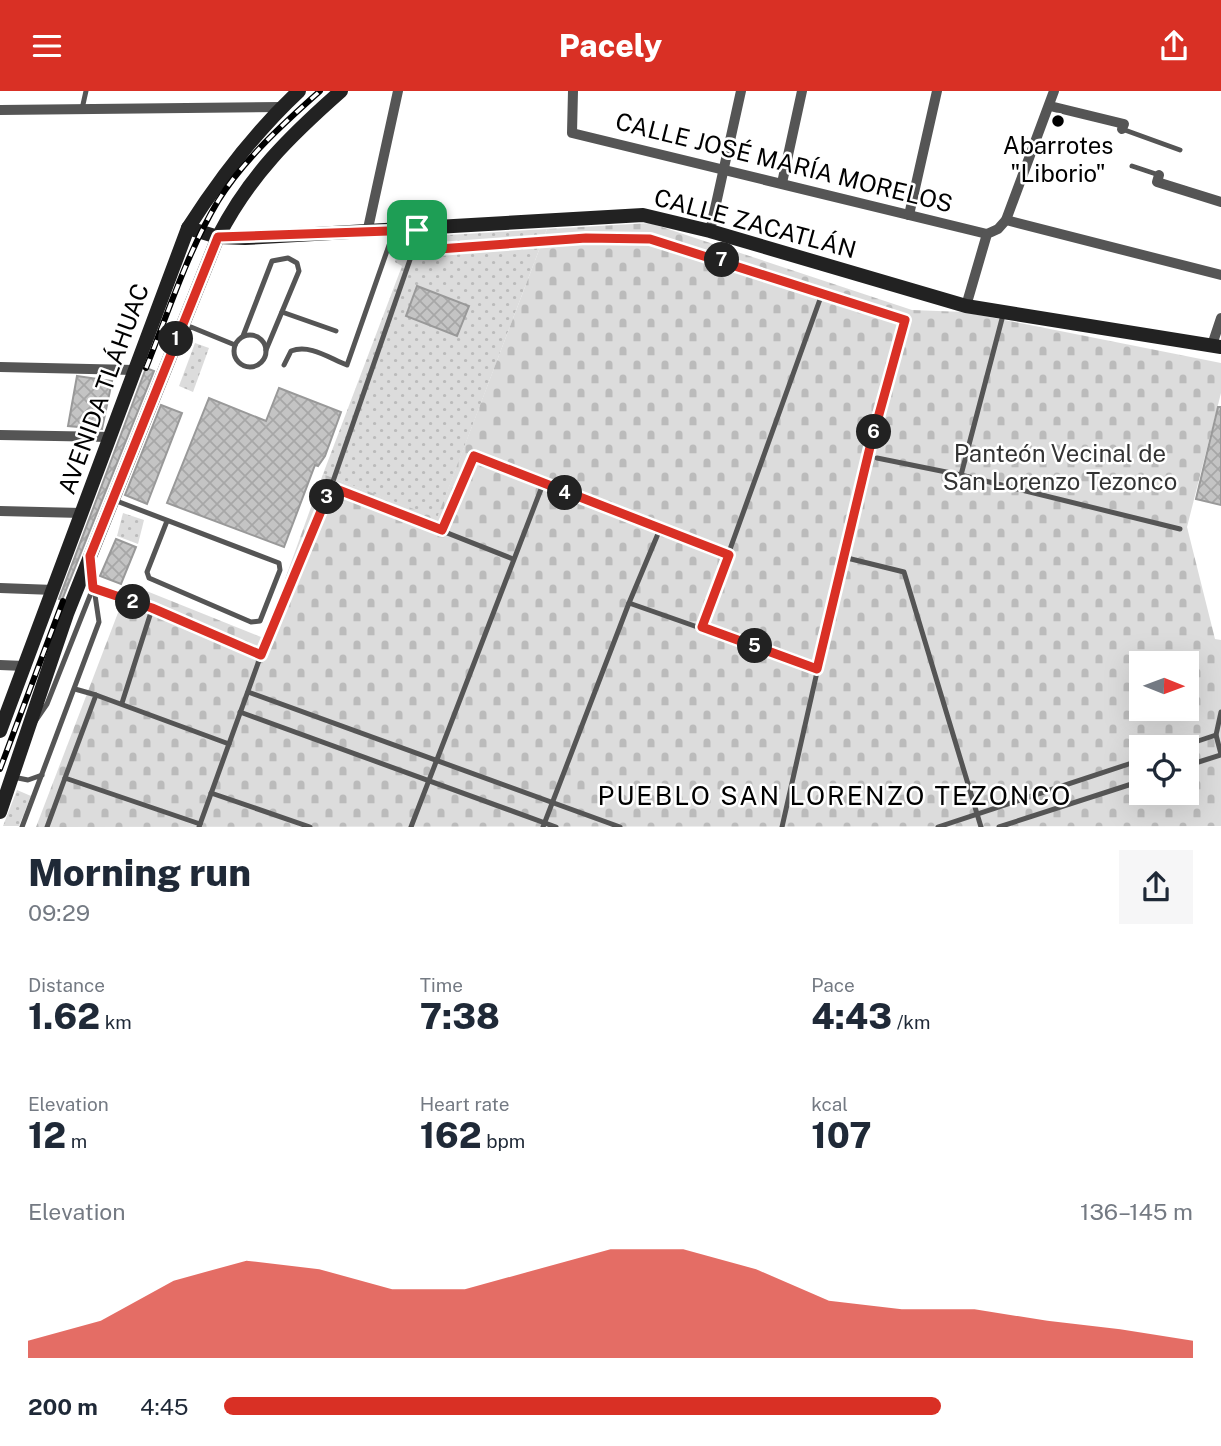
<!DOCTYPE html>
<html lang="en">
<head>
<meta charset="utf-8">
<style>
  body { margin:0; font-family:"Public Sans",sans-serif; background:#f6f6f7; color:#1f2937; height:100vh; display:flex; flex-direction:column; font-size:26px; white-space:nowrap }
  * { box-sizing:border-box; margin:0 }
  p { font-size:23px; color:#747a83 }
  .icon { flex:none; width:38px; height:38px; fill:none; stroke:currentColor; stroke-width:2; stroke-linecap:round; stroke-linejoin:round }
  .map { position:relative; height:736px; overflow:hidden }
  .sheet { display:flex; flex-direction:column; background:#fff; flex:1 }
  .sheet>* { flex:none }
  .needle { width:46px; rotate:91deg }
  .fabs { position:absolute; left:1129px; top:560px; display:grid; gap:14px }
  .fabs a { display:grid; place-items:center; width:70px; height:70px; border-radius:0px; background:#fff; box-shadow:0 7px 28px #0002; font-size:35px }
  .pin { position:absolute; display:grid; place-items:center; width:60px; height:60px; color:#fff; margin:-30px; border-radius:14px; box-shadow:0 4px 10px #0006 }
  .km { position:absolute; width:35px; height:35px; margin:-18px; border-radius:50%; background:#222; color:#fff; font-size:19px; line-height:35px; text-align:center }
  .round { display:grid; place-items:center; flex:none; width:74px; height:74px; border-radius:0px; background:#f6f6f7 }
  .headline { display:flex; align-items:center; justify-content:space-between; height:119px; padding:0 28px }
  h1 { font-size:38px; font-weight:800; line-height:52px }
  .metrics { display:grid; grid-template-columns:repeat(3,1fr); gap:10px; height:119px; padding:7px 28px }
  .metrics div { display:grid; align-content:center }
  .metrics b { font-size:35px; font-weight:800 }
  .metrics small { font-size:19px; font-weight:400 }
  .metrics p { font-size:19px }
  .chart { height:196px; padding:14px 28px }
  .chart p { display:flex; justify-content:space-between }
  .chart svg { width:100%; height:126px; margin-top:7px; fill:#d93025; opacity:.7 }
  ul { padding:0 28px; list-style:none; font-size:23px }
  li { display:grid; grid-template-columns:112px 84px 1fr; align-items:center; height:52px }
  li i { height:18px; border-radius:9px; background:#d93025 }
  header { display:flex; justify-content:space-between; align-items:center; height:91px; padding:0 28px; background:#d93025; color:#fff; font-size:32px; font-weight:800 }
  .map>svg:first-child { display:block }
  .green { fill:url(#green-dots) }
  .cemetery { fill:url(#cemetery-stones); fill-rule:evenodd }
  .building { fill:url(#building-cross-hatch); stroke:#999; stroke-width:2 }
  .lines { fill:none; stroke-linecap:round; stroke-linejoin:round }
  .lane { stroke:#555; stroke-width:5 }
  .street { stroke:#555; stroke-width:10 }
  .secondary { stroke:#222; stroke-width:14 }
  .rail-casing { stroke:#000; stroke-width:6 }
  .rail { stroke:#fff; stroke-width:3.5; stroke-dasharray:10; stroke-linecap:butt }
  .route-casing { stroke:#fff; stroke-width:14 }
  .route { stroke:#d93025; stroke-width:9 }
  .poi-dot { fill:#000; stroke:#fff; stroke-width:2.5 }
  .labels { text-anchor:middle; stroke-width:5; stroke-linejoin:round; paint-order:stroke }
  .poi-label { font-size:24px; fill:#000; stroke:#fff }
  .street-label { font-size:24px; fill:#000; stroke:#fff }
  .park-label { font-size:24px; fill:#333; stroke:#fff }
  .neighbourhood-label { font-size:26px; letter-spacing:2px; fill:#000; stroke:#fff }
</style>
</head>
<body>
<header><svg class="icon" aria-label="menu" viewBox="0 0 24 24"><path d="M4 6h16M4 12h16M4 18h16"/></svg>Pacely<svg class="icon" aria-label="share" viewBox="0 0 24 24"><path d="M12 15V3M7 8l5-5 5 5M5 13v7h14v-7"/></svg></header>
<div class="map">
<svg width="1221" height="736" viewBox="0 0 1221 736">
  <defs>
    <pattern id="green-dots" width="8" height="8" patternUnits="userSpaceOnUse" patternTransform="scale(1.75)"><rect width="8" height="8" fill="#dcdcdc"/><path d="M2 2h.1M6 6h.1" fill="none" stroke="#bbb" stroke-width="1.8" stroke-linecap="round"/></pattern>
    <pattern id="cemetery-stones" width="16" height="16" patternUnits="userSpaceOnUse" patternTransform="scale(1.75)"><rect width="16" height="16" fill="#dcdcdc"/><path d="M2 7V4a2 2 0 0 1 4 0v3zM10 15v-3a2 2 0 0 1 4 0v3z" fill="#bbb"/></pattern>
    <pattern id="building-cross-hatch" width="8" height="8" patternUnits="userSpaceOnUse" patternTransform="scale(1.75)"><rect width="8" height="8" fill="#c4c4c4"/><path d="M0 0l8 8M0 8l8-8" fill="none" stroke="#a7a7a7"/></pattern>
  </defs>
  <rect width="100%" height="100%" fill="#fff"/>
  <!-- green -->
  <g class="green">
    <path d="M547,138L437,428L323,383L402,175L395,171L399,147Z"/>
    <path d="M195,252L209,257L193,301L179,295Z"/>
    <path d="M123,422L144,429L138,453L117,445Z"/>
    <path d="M17,699L31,705L19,735H3Z"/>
  </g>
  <!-- cemetery -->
  <path class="cemetery" d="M650,132L912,219L964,221L1221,272V302L1187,436L1215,548L1221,549V735L36,736L129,493L261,546L266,541L323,383L437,427L547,138ZM1141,572H1186V618H1141ZM1141,656H1186V702H1141Z"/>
  <!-- building -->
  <g class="building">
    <path d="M417,195L469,215L457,245L406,225Z"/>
    <path d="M146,277L154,280L62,509L59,508Z"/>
    <path d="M77,285L112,290L102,338L68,335Z"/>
    <path d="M279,297L341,321L325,365L318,375L315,374L284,456L167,412L209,307L266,330Z"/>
    <path d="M161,314L182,322L147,413L125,404Z"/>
    <path d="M1218,316H1221V414L1196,408Z"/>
    <path d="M116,448L136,456L121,493L100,485Z"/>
  </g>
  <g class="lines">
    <!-- lane -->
    <g class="lane">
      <path d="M82,18L86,0"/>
      <path d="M1122,38L1180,59"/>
      <path d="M1132,75L1159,84"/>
      <path d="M413,160L586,147L650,148L905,229L843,466L782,736"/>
      <path d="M282,221L336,240"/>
      <path d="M185,241L191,236L235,254"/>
      <circle cx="250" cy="260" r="16"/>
      <path d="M243,245L272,170L288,167L297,172L299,180L266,259"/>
      <path d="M284,274L291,260C310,253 329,267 347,274L394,140"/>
      <path d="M877,367L961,384L1180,438"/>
      <path d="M961,384L1003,224"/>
      <path d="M331,396L513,468"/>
      <path d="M114,409L279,472L280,479L260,530L251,531L149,487L147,481L167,430"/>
      <path d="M442,439L474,365L543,393"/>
      <path d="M843,466L904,481L981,736"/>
      <path d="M629,512L660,438"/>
      <path d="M702,536L823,200"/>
      <path d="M248,601L620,736"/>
      <path d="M96,604L229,653"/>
      <path d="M122,612L152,518"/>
      <path d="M240,621L556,736"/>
      <path d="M1221,621L1216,644L1221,663"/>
      <path d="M34,632L47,613L93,497L152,518L261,564"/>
      <path d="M1180,656L1216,644"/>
      <path d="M1186,675L1221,664"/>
      <path d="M13,686L28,689L42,684"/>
      <path d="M65,687L96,604L75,598"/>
      <path d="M211,702L310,736"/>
      <path d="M22,736L99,531L91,477"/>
      <path d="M47,736L65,687L200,733"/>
      <path d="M199,736L261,564L331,396L413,160L417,139"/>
      <path d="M411,736L543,393L729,464"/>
      <path d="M543,736L629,512L817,578"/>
      <path d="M938,736L1141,669"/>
      <path d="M999,736L1141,690"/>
    </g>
    <!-- street -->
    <g class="street">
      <path d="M573,0L572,42L987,143"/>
      <path d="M1050,15L1124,33L1122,38"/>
      <path d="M0,19L282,16"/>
      <path d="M1159,84L1157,91L1221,111"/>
      <path d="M782,92L802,0"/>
      <path d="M909,124L937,0"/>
      <path d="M1006,129L1221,184"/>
      <path d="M710,140L741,0"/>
      <path d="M367,142L398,0"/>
      <path d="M966,215L987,143L998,138L1006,129L1054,0"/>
      <path d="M1212,254L1221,227"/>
      <path d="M0,276L134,279"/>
      <path d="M0,344L110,346"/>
      <path d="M0,420L82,422"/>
      <path d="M0,497L54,499"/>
      <path d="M0,574L24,575"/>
    </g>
    <!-- secondary -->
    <g class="secondary">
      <path d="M188,137L218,146L245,147L643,124L710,140L966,215L1221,256"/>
      <path d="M0,640L188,137C220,87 256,40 299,0"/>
      <path d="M0,721L67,523L218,146C249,85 290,45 341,0"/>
    </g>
    <!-- rail casing -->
    <g class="rail-casing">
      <g id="rail">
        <path d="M146,277C168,222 187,162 218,110C243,69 284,32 320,0"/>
        <path d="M0,678L63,510"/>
      </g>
    </g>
    <!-- rail -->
    <use href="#rail" class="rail"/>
  </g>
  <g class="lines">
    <!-- route casing -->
    <g class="route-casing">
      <path id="route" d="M417,139L412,160L586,147L650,148L905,229L870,356L817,578L702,536L729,464L474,365L442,439L331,396L261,564L152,517L93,497L90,465L218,146Z"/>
    </g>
    <!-- route -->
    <use href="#route" class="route"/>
  </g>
  <!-- markers -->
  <circle class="poi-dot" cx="1058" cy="30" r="7"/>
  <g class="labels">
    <!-- poi labels -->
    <g class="poi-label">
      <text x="1058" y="63">Abarrotes<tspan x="1058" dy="28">"Liborio"</tspan></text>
    </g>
    <!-- street labels -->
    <g class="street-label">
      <text transform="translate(784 72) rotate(14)" y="8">CALLE JOSÉ MARÍA MORELOS</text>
      <text transform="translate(755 133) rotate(15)" y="8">CALLE ZACATLÁN</text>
      <text transform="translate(104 298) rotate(-70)" y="8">AVENIDA TLÁHUAC</text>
    </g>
    <!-- park labels -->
    <g class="park-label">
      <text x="1060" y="371">Panteón Vecinal de<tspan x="1060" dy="28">San Lorenzo Tezonco</tspan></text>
    </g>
    <!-- neighbourhood labels -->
    <g class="neighbourhood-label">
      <text x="835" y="714">PUEBLO SAN LORENZO TEZONCO</text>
    </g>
  </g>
</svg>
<div class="fabs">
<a><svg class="needle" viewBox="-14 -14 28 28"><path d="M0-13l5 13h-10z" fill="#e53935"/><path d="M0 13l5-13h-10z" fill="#747a83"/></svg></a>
<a><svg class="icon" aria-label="locate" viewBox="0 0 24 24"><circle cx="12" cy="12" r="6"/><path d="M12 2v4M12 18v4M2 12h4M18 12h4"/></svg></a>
</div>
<div class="pin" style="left:417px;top:139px;background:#1e9e55"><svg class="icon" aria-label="arrive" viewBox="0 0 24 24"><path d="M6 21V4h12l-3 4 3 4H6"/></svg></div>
<b class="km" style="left:176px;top:248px">1</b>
<b class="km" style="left:133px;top:511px">2</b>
<b class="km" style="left:327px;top:406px">3</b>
<b class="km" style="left:565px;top:402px">4</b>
<b class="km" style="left:755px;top:555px">5</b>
<b class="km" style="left:874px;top:341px">6</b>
<b class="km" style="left:722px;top:169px">7</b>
</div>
<section class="sheet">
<div class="headline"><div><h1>Morning run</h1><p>09:29</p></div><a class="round"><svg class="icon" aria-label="share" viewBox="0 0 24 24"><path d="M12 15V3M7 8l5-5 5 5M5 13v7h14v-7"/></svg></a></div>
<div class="metrics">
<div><p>Distance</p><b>1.62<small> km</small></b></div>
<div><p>Time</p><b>7:38</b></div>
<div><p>Pace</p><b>4:43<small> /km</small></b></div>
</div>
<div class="metrics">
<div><p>Elevation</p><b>12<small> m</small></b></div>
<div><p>Heart rate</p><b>162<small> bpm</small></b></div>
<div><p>kcal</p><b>107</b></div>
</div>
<div class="chart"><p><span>Elevation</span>136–145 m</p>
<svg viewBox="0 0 160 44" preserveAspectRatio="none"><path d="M0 44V38L10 31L20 17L30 10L40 13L50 20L60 20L70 13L80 6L90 6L100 13L110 24L120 27L130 27L140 31L150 34L160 38V44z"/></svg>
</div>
<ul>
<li><b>200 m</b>4:45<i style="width:74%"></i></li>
</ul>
</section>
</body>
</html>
